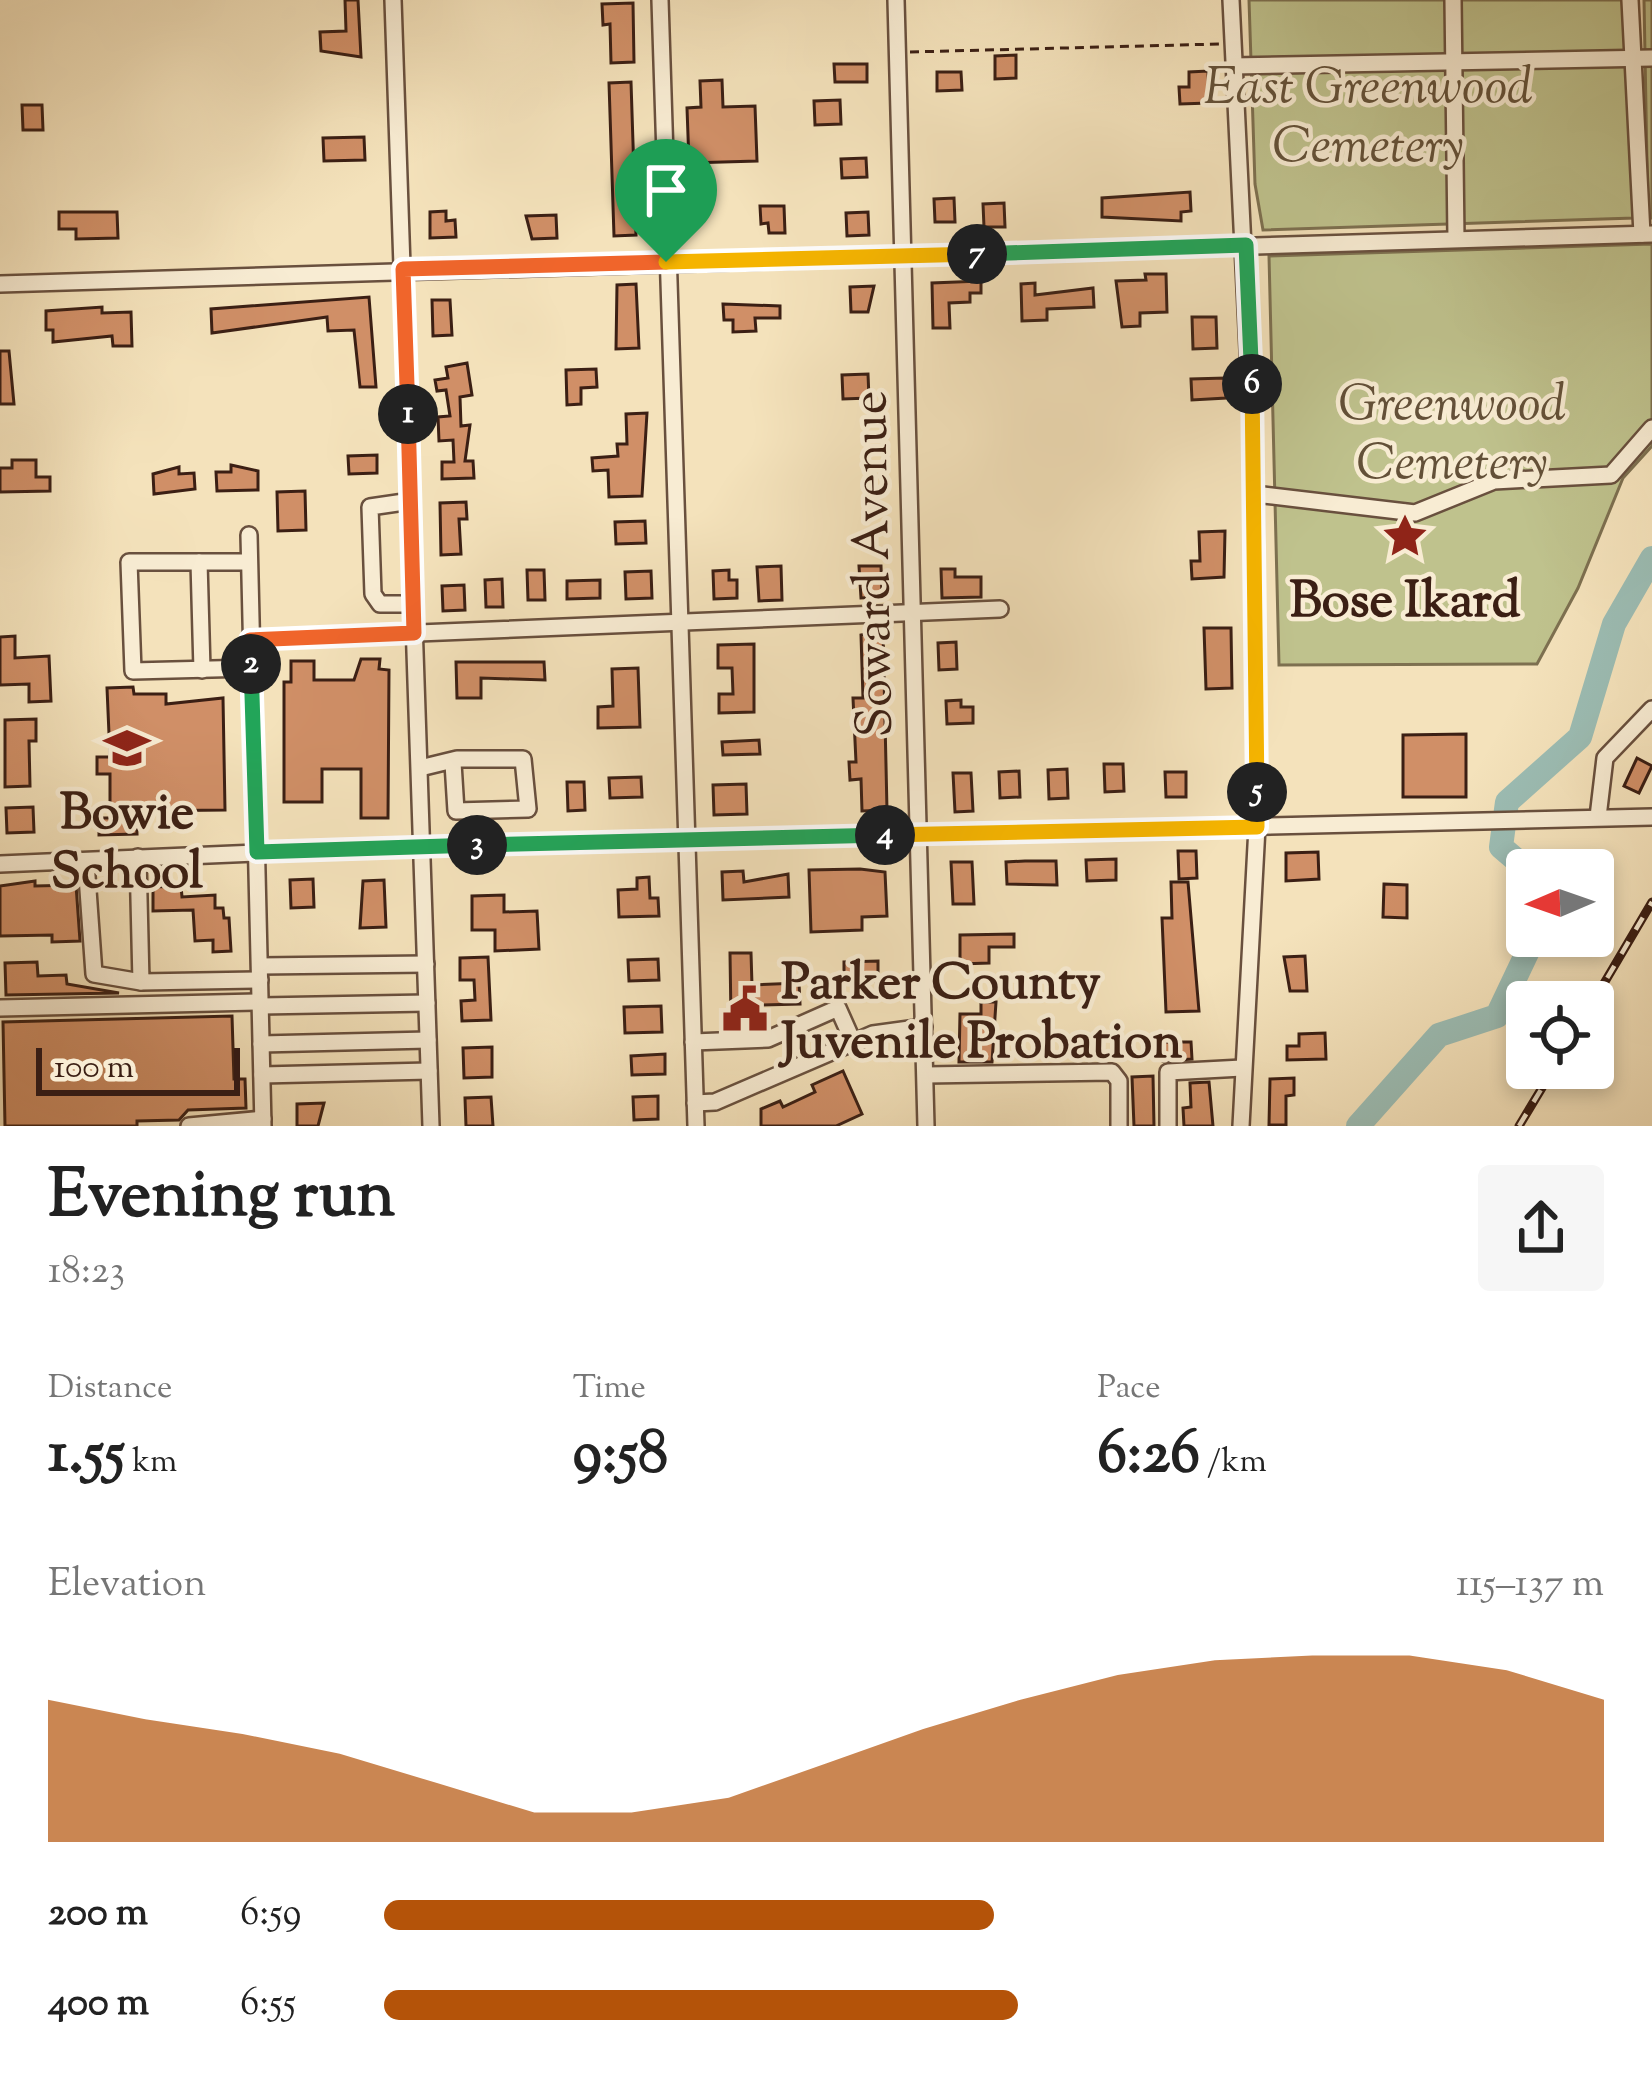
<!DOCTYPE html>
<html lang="en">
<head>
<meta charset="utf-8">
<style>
  body { margin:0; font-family:"Sorts Mill Goudy",serif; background:#f6f6f6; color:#222; height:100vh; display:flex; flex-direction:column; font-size:45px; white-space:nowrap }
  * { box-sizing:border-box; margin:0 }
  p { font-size:39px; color:#767676 }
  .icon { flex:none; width:66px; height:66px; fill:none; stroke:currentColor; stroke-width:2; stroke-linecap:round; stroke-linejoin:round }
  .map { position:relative; height:1126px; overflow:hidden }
  .sheet { display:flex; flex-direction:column; background:#fff; flex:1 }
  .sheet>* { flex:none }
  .needle { width:78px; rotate:268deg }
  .fabs { position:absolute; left:1506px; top:849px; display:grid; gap:24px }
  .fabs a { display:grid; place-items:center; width:108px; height:108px; border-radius:12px; background:#fff; box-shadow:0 6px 18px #0003; font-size:60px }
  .scale { position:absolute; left:36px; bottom:30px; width:204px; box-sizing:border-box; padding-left:12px; border:6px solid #3b1f14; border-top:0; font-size:33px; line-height:42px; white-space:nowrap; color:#3b1f14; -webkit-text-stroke:9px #f8ecd3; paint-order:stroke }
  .pin { position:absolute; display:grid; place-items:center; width:102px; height:102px; color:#fff; margin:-123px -51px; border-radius:50% 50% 50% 0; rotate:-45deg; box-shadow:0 0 12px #0007 }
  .pin .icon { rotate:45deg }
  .km { position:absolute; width:60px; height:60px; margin:-30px; border-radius:50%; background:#222; color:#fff; font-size:33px; line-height:60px; text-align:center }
  .round { display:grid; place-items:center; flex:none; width:126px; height:126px; border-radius:12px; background:#f6f6f6 }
  .overview { display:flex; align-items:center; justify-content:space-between; height:204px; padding:0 48px }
  h1 { font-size:66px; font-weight:700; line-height:90px }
  .stats { display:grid; grid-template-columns:repeat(3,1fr); gap:18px; height:204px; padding:12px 48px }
  .stats div { display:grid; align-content:center }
  .stats b { font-size:60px; font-weight:700 }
  .stats small { font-size:33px; font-weight:400 }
  .stats p { font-size:33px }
  .chart { height:336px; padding:24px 48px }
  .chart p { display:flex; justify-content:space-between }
  .chart svg { width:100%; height:216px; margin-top:12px; fill:#b45309; opacity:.7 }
  ul { padding:0 48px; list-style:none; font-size:39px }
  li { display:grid; grid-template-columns:192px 144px 1fr; align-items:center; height:90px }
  li i { height:30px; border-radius:15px; background:#b45309 }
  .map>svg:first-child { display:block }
  .green { fill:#bfc28d; stroke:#7d7050; stroke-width:3 }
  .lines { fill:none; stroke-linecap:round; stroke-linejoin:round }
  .river { stroke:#9cbdb4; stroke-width:24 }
  .building { fill:#d08f67; stroke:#3b1f14; stroke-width:3 }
  .minor-casing { stroke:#69503e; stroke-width:20 }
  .path { stroke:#3b1f14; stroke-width:3; stroke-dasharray:9 6; stroke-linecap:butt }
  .minor { stroke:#f8ecd3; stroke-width:15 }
  .rail-casing { stroke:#3b1f14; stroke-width:9 }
  .rail { stroke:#f8ecd3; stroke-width:4.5; stroke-dasharray:14; stroke-linecap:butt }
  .split-1-casing { stroke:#fff; stroke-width:24 }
  .split-2-casing { stroke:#fff; stroke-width:24 }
  .split-3-casing { stroke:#fff; stroke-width:24 }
  .split-4-casing { stroke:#fff; stroke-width:24 }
  .split-5-casing { stroke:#fff; stroke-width:24 }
  .split-6-casing { stroke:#fff; stroke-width:24 }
  .split-7-casing { stroke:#fff; stroke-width:24 }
  .split-8-casing { stroke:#fff; stroke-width:24 }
  .split-1 { stroke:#f0652b; stroke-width:15 }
  .split-2 { stroke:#f0652b; stroke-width:15 }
  .split-3 { stroke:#22a559; stroke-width:15 }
  .split-4 { stroke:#22a559; stroke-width:15 }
  .split-5 { stroke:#f5b400; stroke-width:15 }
  .split-6 { stroke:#f5b400; stroke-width:15 }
  .split-7 { stroke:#22a559; stroke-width:15 }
  .split-8 { stroke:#f5b400; stroke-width:15 }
  .labels { text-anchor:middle; stroke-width:9; stroke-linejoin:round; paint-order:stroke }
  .park-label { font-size:51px; font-style:italic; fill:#635038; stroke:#f8ecd3 }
  .street-label { font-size:51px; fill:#3b1f14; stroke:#f8ecd3 }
  .poi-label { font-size:51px; font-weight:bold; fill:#3b1f14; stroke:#f8ecd3 }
</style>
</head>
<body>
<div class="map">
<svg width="1652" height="1126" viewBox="0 0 1652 1126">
  <rect width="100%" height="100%" fill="#f4e2bb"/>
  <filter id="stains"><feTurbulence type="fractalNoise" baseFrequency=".00167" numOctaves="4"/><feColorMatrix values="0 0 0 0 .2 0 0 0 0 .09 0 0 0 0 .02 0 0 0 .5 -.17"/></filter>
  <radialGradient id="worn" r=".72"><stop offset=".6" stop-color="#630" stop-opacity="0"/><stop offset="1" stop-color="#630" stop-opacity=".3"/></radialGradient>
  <!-- green -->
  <g class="green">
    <path d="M1249,0H1625L1634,218L1263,230L1255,184Z"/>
    <path d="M1644,0H1652V218H1648Z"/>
    <path d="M1652,244V446L1623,478L1578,588L1537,664L1279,665L1269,256Z"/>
  </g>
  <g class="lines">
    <!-- river -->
    <g class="river">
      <path d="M1528,870L1501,847L1507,802L1580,737L1614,624L1652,558"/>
      <path d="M1358,1126L1439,1035L1497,1016L1535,936"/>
    </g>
  </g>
  <!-- building -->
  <g class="building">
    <path d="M345,0H358L361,57L321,51L320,32L346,31Z"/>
    <path d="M633,3L634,62L611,63L610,24L603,25L602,4Z"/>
    <path d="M1016,55V78L995,79V56Z"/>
    <path d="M834,64H867V82H835Z"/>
    <path d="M1208,71L1209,103L1180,104L1179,87H1189V72Z"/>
    <path d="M937,72H961L962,90L937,91Z"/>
    <path d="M722,80L723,107L755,106L757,161L689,163L687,108L701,107L700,81Z"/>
    <path d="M631,82L636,235L614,236L609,83Z"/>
    <path d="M840,100L841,124L815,125L814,101Z"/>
    <path d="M22,105H42L43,130H23Z"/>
    <path d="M364,137L365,160L324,161L323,138Z"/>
    <path d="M866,158L867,177L842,178L841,159Z"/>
    <path d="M1190,192L1191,211L1181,212V221L1102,217V198Z"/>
    <path d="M954,198L955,222H935L934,199Z"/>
    <path d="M1004,203L1005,227H984L983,204Z"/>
    <path d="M760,206H784L785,233H769L768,223L761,224Z"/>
    <path d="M446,211V221L455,220L456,237L430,238V212Z"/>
    <path d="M59,212H117L118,238L76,239V229H59Z"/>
    <path d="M868,212L869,235L847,236L846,213Z"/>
    <path d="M556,215L557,238L532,239L526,216Z"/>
    <path d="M1145,274H1166L1167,312L1140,313V326L1122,327L1116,281L1146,280Z"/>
    <path d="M981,281V293H970V302L949,303L950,328H933L932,283Z"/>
    <path d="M1035,283V295L1093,288L1094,307L1047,309V320L1022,321L1021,284Z"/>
    <path d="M636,284L639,348L616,349L617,285Z"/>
    <path d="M874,286L868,312H851L850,287Z"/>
    <path d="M369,297L376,387H360L354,330L328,331L327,317L212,333L211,309Z"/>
    <path d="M432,300H450L452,335L433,336Z"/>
    <path d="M723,304L780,306V318H755L756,331L733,332V320H724Z"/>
    <path d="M102,307V313L131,312L132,346H113L112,336L53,342V330H46V311Z"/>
    <path d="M1192,317H1216L1217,348L1193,349Z"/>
    <path d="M0,351H9L14,404H0Z"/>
    <path d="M467,363L472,395L460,397L461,426L470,425L465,461H473L474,478L442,479V462H454L453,440L439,441L438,417L450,416L446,390L437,391L435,380L448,378L446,367Z"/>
    <path d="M596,369L597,387L581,388V404L567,405L566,370Z"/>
    <path d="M868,374L869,398L843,399L842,375Z"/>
    <path d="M1225,378L1226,398L1192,400L1191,379Z"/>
    <path d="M647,413L642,496L609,497L608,470L593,471L592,458L618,456L617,444H627L626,414Z"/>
    <path d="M377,455V473L349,474L348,456Z"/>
    <path d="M12,460H36V477H50V491L0,492V468H12Z"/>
    <path d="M231,465L258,471V490L217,491L216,472H231Z"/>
    <path d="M179,467V474L194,473L195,489L154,494L153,474Z"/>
    <path d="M305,491L306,530L278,531L277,492Z"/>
    <path d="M466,502L467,519H459L461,554L441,555L440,503Z"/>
    <path d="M645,521L646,543L616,544L615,522Z"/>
    <path d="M1225,531L1224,577L1192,579L1191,561H1200L1199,532Z"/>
    <path d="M781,566L782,600L759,601L757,567Z"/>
    <path d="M859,566H881L882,597L861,598Z"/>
    <path d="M941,569H955V577H981V597L942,598Z"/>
    <path d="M527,570H544L545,600H528Z"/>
    <path d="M729,570V580H737V598L714,599L713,571Z"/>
    <path d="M651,571L652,598L626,599L625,572Z"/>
    <path d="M502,579L503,607H486L485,580Z"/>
    <path d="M600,580V598L567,599V581Z"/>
    <path d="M464,585L465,610L443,611L442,586Z"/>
    <path d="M1204,628H1231L1232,688L1206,689Z"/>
    <path d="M883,631L887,810L862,811L861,779L850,780L849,762H856L853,698H863L861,635Z"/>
    <path d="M15,636V658L49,656L51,701L29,702V684L0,685V637Z"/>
    <path d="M956,642L957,669L939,670L938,643Z"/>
    <path d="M754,644V712L719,713V694H733L732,668H718V645Z"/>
    <path d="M361,659H380L379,669L389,670L388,818H361V769H322V802H284V682H291V661H314V680H354Z"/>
    <path d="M456,662H544L545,680L481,678V698H457Z"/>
    <path d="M638,668L640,727L598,728V707L613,706L612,669Z"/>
    <path d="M133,687L134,694H166V704L223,698L225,810L136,811L137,834L99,835V818H110V774H97V757H110L107,688Z"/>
    <path d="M961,700V707H973V723L947,724L946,701Z"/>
    <path d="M36,719V741H29L30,786L5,787V720Z"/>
    <path d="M1466,734V797H1403V735Z"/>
    <path d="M759,740L760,754L723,755L722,742Z"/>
    <path d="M1637,758L1652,766L1639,793L1624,786Z"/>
    <path d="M1104,764H1123L1124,791L1105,792Z"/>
    <path d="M1067,769L1068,798L1049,799L1048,770Z"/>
    <path d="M1019,771L1020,797L1000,798L999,772Z"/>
    <path d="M1165,772H1186V797H1166Z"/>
    <path d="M953,773H971L973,811L955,812Z"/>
    <path d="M641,777L642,797L610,798L609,778Z"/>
    <path d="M567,782H584L585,810L568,811Z"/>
    <path d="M746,784L747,814L714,815L713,785Z"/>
    <path d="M33,807L34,832L7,833L6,808Z"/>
    <path d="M1178,851H1196L1197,878L1179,879Z"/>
    <path d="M1318,852L1319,879L1286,881V853Z"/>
    <path d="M1116,859V880L1087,881L1086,860Z"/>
    <path d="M1025,861H1056L1057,885L1007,884L1006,862Z"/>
    <path d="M951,862H972L974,904H953Z"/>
    <path d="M860,869L885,872L887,916L862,917V930L811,932L809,870Z"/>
    <path d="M743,871L744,882L788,874L789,897L723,900L722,872Z"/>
    <path d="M649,877L650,898H658L659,916L619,917L618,890L637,889V878Z"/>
    <path d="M313,879L314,907L291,908L290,880Z"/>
    <path d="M384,880L386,927L360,928L363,881Z"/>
    <path d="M35,881V886L76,885L80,941L52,942V935L0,936V886Z"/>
    <path d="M1171,882H1188L1199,1011L1166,1012L1162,918H1172Z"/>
    <path d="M1384,884L1407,885V918L1383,917Z"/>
    <path d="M181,886L182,897L215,895V908H223L224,918H229L231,951L213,952V940L195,941L193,910L153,911V887Z"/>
    <path d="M504,895V912L537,911L539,949L495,951V930H472V896Z"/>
    <path d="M1014,934V947H989V963L960,964V935Z"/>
    <path d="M730,953H751L752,985L799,983L800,1004L761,1005L759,1018L731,1019Z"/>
    <path d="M1305,956L1307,991H1290L1284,957Z"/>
    <path d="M488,957L491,1020L462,1021L461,1001L475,1000L474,980H460V958Z"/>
    <path d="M658,959L659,980L629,981L628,960Z"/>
    <path d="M878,961V981L844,983V962Z"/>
    <path d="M37,962L38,976L66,975L67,984L119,993L6,995L5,963Z"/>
    <path d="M981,1002H996L992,1062H959L960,1014H981Z"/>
    <path d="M661,1006L662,1032L625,1033L624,1007Z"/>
    <path d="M232,1016L234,1079H245L246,1108L188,1110L179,1120L137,1121V1126H5L3,1022Z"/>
    <path d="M1325,1033L1326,1059L1287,1060V1046H1299V1034Z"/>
    <path d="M1162,1042H1191L1192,1059L1163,1061Z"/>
    <path d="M492,1047V1077L464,1078L463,1048Z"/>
    <path d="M665,1054V1074L632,1075L631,1056Z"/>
    <path d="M843,1071L862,1114L836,1126H761V1109L780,1101L783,1107L815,1092L812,1085Z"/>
    <path d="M1153,1076L1154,1126H1134L1132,1077Z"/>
    <path d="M1294,1078V1095L1286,1096V1125H1269L1270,1079Z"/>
    <path d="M1209,1082L1213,1126H1184L1183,1108L1191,1107L1190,1083Z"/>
    <path d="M658,1096V1119L634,1120L633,1097Z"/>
    <path d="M491,1097L493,1126H466L465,1098Z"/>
    <path d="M324,1103L318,1126H297V1104Z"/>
  </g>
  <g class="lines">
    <!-- minor casing -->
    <g class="minor-casing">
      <g id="minor">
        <path d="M393,0L431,1126"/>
        <path d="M660,0L696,1126"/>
        <path d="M896,0L926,1126"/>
        <path d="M1231,0L1255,494L1257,827L1241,1126"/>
        <path d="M1453,0L1456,239"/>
        <path d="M1630,0L1642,234"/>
        <path d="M1233,66L1652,58"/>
        <path d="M0,284L1652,234"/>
        <path d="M1255,494L1415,513L1494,481L1611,475L1652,428"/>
        <path d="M411,501L370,507L373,594L380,604H414"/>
        <path d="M249,535L263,1126"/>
        <path d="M199,562L202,670"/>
        <path d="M249,562H129L133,671L251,668"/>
        <path d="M250,640L1000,609"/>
        <path d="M420,768L457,759H523L528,809L456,811L453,763"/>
        <path d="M1598,817L1605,758L1652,709"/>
        <path d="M138,857L141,982L260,980"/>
        <path d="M86,862L94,974L141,982"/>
        <path d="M0,864L423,846L1652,817"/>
        <path d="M260,966L426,964"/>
        <path d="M261,1006L427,1003"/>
        <path d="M0,1008L260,1002"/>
        <path d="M693,1042L768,1039L838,1008L854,1044"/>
        <path d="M261,1044L428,1040"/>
        <path d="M262,1075L429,1071"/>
        <path d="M926,1075L1112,1072L1119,1081V1126"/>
        <path d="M695,1103L715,1102L873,1034L924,1027"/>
        <path d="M189,1126L263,1119"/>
        <path d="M1168,1126V1072L1242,1068"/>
      </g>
    </g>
    <!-- path -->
    <path class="path" d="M910,52L1219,44"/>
    <!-- minor -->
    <use href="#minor" class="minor"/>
    <!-- rail casing -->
    <g class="rail-casing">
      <g id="rail">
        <path d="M1593,1002L1652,902"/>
        <path d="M1519,1126L1554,1068"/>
      </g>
    </g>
    <!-- rail -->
    <use href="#rail" class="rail"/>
  </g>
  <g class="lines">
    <!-- split-1 casing -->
    <g class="split-1-casing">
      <path id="split-1" d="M408,414L403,269L666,262"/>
    </g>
    <!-- split-2 casing -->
    <g class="split-2-casing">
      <path id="split-2" d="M251,664L250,640L414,633L408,414"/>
    </g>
    <!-- split-3 casing -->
    <g class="split-3-casing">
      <path id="split-3" d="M251,664L257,852L477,845"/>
    </g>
    <!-- split-4 casing -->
    <g class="split-4-casing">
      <path id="split-4" d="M477,845L885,835"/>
    </g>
    <!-- split-5 casing -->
    <g class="split-5-casing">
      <path id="split-5" d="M885,835L1257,827V792"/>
    </g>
    <!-- split-6 casing -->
    <g class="split-6-casing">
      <path id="split-6" d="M1252,384L1257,792"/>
    </g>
    <!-- split-7 casing -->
    <g class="split-7-casing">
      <path id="split-7" d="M977,254L1246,245L1252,384"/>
    </g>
    <!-- split-8 casing -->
    <g class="split-8-casing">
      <path id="split-8" d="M666,262L977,254"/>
    </g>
    <!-- split-1 -->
    <use href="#split-1" class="split-1"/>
    <!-- split-2 -->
    <use href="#split-2" class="split-2"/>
    <!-- split-3 -->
    <use href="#split-3" class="split-3"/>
    <!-- split-4 -->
    <use href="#split-4" class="split-4"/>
    <!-- split-5 -->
    <use href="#split-5" class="split-5"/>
    <!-- split-6 -->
    <use href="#split-6" class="split-6"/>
    <!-- split-7 -->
    <use href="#split-7" class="split-7"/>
    <!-- split-8 -->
    <use href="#split-8" class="split-8"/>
  </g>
  <!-- icons -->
  <defs>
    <g id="sight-bare" transform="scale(3.6)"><path d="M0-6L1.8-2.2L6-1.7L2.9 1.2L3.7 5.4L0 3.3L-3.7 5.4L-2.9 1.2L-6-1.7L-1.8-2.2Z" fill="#8f2418" stroke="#f8ecd3" stroke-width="2.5" paint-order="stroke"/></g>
    <g id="school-bare" transform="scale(3.6)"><path d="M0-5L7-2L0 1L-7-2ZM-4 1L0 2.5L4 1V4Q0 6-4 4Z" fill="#8f2418" stroke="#f8ecd3" stroke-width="2.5" paint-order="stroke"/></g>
    <g id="civic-bare" transform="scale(3.6)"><path d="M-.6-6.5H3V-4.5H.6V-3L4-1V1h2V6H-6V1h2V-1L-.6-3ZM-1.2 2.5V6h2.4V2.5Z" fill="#8f2418" stroke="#f8ecd3" stroke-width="2.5" paint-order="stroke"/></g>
  </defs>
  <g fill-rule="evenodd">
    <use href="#sight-bare" x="1405" y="536"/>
    <use href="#school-bare" x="127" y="748"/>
    <use href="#civic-bare" x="745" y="1009"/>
  </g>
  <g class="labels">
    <!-- park labels -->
    <g class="park-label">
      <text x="1368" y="102">East Greenwood<tspan x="1368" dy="59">Cemetery</tspan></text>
      <text x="1452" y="419">Greenwood<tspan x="1452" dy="59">Cemetery</tspan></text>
    </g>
    <!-- street labels -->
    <g class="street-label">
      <text transform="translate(870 564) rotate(-91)" y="18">Soward Avenue</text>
    </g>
    <!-- poi labels -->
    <g class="poi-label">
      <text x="1405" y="616">Bose Ikard</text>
      <text x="127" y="828">Bowie<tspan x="127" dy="59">School</tspan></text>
      <text x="781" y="998" text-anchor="start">Parker County<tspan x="781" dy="59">Juvenile Probation</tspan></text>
    </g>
  </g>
  <rect width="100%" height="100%" filter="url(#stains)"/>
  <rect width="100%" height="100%" fill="url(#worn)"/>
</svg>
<div class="fabs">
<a><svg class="needle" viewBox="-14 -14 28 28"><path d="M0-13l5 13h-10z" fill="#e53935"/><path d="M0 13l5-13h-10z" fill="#767676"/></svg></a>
<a><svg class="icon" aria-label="locate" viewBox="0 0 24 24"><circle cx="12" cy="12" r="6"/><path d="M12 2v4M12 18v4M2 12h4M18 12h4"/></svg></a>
</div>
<div class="scale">100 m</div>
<div class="pin" style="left:666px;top:262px;background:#1e9e55"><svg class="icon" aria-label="arrive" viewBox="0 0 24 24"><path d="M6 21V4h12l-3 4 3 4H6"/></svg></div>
<b class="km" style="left:408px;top:414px">1</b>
<b class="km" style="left:251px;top:664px">2</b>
<b class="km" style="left:477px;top:845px">3</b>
<b class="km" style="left:885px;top:835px">4</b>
<b class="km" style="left:1257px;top:792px">5</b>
<b class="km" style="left:1252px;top:384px">6</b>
<b class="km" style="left:977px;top:254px">7</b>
</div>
<section class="sheet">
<div class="overview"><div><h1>Evening run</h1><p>18:23</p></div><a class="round"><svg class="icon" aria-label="share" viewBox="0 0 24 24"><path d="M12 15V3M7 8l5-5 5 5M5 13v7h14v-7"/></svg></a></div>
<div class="stats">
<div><p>Distance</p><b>1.55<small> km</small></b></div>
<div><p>Time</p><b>9:58</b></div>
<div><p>Pace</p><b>6:26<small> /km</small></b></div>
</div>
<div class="chart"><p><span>Elevation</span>115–137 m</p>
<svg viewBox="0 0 160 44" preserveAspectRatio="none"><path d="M0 44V15L10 19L20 22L30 26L40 32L50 38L60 38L70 35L80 28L90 21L100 15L110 10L120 7L130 6L140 6L150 9L160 15V44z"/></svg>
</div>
<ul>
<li><b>200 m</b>6:59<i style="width:50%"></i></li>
<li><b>400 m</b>6:55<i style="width:52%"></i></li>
</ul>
</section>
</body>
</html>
